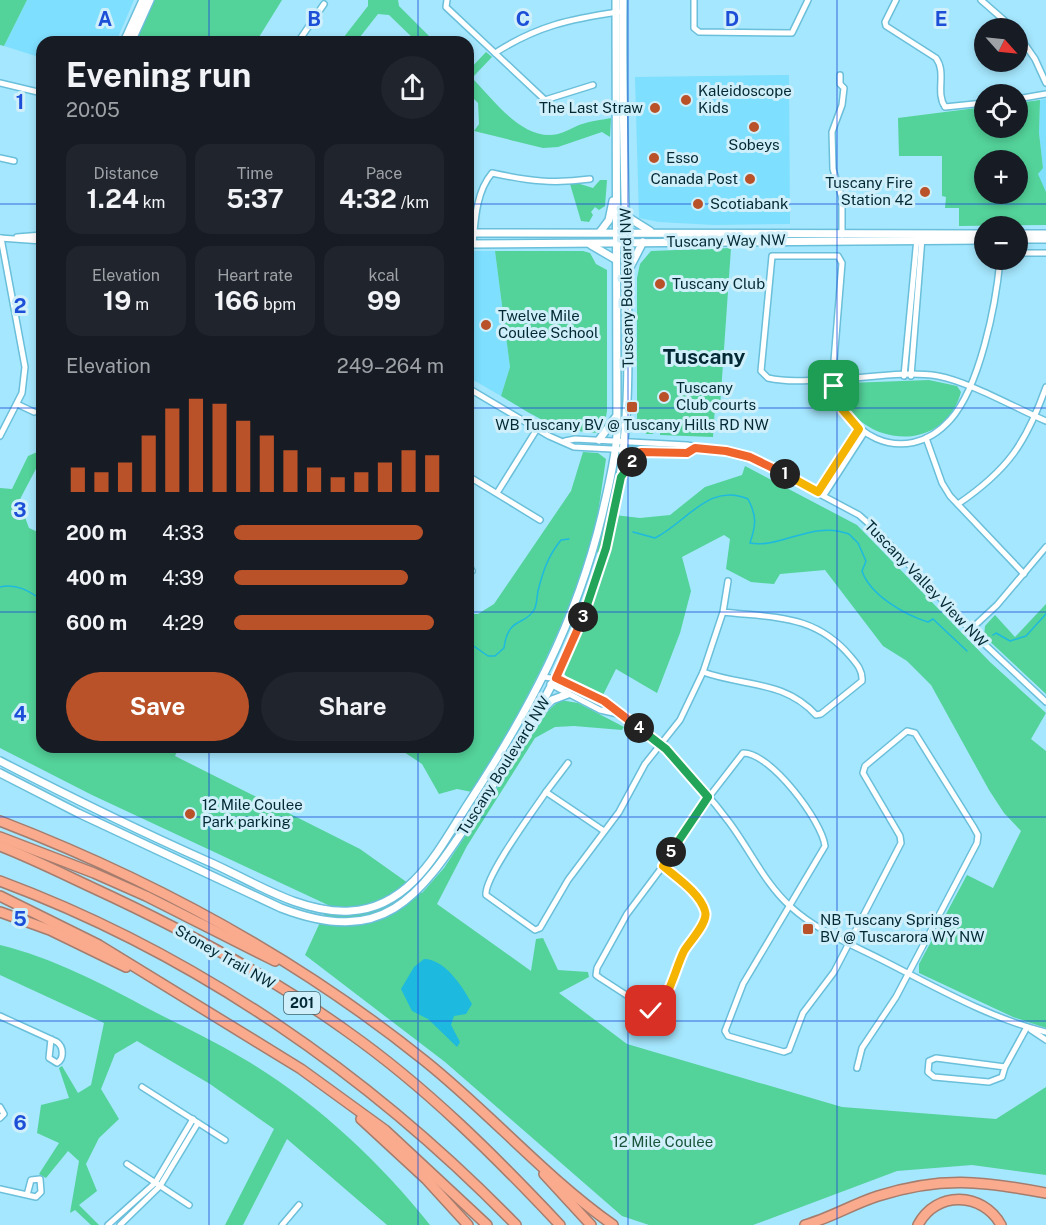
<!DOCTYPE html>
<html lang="en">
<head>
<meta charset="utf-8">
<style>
  body { margin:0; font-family:"Public Sans",sans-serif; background:#20242c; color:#f1f3f6; height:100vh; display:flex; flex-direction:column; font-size:22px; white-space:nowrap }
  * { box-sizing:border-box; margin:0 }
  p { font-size:20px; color:#9ea1a6 }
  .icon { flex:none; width:33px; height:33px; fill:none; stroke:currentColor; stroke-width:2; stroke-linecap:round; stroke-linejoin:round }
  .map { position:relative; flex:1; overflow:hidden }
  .panel { position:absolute; left:36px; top:36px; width:438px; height:717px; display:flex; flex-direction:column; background:#171b24; border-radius:18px; box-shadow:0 3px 9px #0003 }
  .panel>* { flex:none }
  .needle { width:39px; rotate:117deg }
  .controls { position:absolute; left:974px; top:18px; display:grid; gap:12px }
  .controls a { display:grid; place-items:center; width:54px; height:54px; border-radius:50%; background:#171b24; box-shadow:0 3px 9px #0003; font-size:30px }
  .pin { position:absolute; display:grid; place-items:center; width:51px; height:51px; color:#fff; margin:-26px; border-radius:12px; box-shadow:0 3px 9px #0006 }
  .km { position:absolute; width:30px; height:30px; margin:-15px; border-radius:50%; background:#222; color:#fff; font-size:16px; line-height:30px; text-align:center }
  .round { display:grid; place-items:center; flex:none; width:63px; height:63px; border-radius:32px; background:#20242c }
  .overview { display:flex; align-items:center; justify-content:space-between; height:102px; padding:0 30px }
  h1 { font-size:33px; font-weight:700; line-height:45px }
  .metrics { display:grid; grid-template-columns:repeat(3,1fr); gap:9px; height:102px; padding:6px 30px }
  .metrics div { display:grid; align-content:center; border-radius:15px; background:#20242c; text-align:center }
  .metrics b { font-size:26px; font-weight:700 }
  .metrics small { font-size:16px; font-weight:400 }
  .metrics p { font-size:16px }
  .chart { height:168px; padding:12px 30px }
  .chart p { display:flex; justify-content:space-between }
  .chart svg { width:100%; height:108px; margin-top:6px; stroke:#b95229; stroke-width:6 }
  .primary-button { display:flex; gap:12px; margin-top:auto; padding:12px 30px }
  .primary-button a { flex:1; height:69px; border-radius:36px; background:#b95229; color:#fff; font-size:24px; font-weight:700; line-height:69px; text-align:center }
  .primary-button a+a { background:#20242c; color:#f1f3f6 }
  ul { padding:0 30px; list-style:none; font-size:20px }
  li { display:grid; grid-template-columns:96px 72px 1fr; align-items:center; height:45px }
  li i { height:15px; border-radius:8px; background:#b95229 }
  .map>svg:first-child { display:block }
  .built { fill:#7edffe }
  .green { fill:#53d299; fill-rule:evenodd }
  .water { fill:#1eb9df }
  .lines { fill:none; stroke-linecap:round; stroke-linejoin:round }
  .stream { stroke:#1eb9df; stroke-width:1.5 }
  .street-casing { stroke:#6abfda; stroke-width:8 }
  .secondary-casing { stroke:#6abfda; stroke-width:10 }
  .highway-casing { stroke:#a47d6e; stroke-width:12 }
  .street { stroke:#fff; stroke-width:5 }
  .secondary { stroke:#fff; stroke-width:7 }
  .highway { stroke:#faaa8d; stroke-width:9 }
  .split-1-casing { stroke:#fff; stroke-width:12 }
  .split-2-casing { stroke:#fff; stroke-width:12 }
  .split-3-casing { stroke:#fff; stroke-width:12 }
  .split-4-casing { stroke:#fff; stroke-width:12 }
  .split-5-casing { stroke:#fff; stroke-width:12 }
  .split-6-casing { stroke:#fff; stroke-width:12 }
  .split-1 { stroke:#f5b400; stroke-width:8 }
  .split-2 { stroke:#f0652b; stroke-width:8 }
  .split-3 { stroke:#22a559; stroke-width:8 }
  .split-4 { stroke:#f0652b; stroke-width:8 }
  .split-5 { stroke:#22a559; stroke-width:8 }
  .split-6 { stroke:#f5b400; stroke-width:8 }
  .grid { fill:none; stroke:#1d4ed8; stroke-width:1.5; stroke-opacity:0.55 }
  .poi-dot { fill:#b95229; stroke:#cfeffa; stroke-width:2 }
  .labels { text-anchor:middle; stroke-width:6; stroke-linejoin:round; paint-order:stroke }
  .shield { fill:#cfeffa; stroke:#40646f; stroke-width:1.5 }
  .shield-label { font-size:14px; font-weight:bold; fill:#032934 }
  .poi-label { font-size:15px; fill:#032934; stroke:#cfeffa; text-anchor:start }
  .street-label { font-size:15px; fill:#032934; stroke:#cfeffa }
  .park-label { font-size:15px; fill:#19563b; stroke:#cfeffa }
  .district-label { font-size:21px; font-weight:bold; fill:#032934; stroke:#cfeffa }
  .grid-label { font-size:20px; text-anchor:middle; font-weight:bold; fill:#1d4ed8; stroke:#cfeffa; stroke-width:6; stroke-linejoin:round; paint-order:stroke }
</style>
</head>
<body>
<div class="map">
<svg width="1046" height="1225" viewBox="0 0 1046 1225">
  <rect width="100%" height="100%" fill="#a5e7fe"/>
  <!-- built -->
  <g class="built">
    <path d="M27,0H134L116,42H42V58L4,46Z"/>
    <path d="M789,75L790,224L714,225L659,222L639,218L635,77Z"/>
    <path d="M1046,99V192L1038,178L1039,170L1043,168L1039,133L1040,100Z"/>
    <path d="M468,251H495L510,367L501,396L468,377Z"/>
  </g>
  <!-- green -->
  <g class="green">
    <path d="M0,0H27L4,46L0,45Z"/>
    <path d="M154,0H282L256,42H135Z"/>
    <path d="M368,0H398L399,6L435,42H417L389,15L378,14L356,42H340L368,6Z"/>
    <path d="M486,52L492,57L472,78C494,100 523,142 558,134C565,132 572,128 579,125C590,121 601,120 611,118L610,137L602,132L558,147L543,148L474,131L479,124L478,103L468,93V71Z"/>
    <path d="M1040,100L1039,133L1043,168L1038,174L1046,192V225L959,226V208H945L946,197L942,196V156H899L898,118L984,107V128H1017V103ZM1017,160V194H984V160Z"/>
    <path d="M600,180H607L605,206L599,210L595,207L591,212L593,215L589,222L581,221L570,184H580L593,188Z"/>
    <path d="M731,248L720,407H715L713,437L660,435V432L654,431L653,434H646L645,429L637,423V278L640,264L651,251Z"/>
    <path d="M495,251H583L590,253L596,264L607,270V411L604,428L599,433C553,430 538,418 501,396L510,367Z"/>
    <path d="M929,380L957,386L961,392C944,455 860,448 839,391L842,385L848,383Z"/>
    <path d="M42,450V463L38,465L19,501L29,528L42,534V747H179L175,756L360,849L422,893L444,868L548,711L560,700L578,703L624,727L622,730L574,726L555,727L535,738L467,846L437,904L531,971L536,939L543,938L558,970L588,972L589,977L559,993L627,1044L842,1107L996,1119L1046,1087V1175L972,1165L897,1171L753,1225H649L622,1216L445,1062L305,955L328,905L92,795L0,748V488L12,489L28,456Z"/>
    <path d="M583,452L598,453L606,459L598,513L640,518L670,515L705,487L742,475L745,466L857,525L990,662L1046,713L1031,739L1046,751V1028L1013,1017L919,973V964L967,875L993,888L1021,831L1004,813L989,790L931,685L907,661L883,646L825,570L780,574L774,584L751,582L726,569L730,539L724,535L682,557L691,591L680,633L657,693L616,669L602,697L570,682L564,673L607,551L588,554C558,643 521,713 472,792L457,789L439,794L422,764L404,752L330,747H468V614H478L494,604L571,491Z"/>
    <path d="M1046,604V694L984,636L985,626L995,615L1015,637Z"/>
    <path d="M0,945C53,958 103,984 151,1010C182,1026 214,1041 244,1059C315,1101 379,1161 430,1225H387L287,1139L243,1225H225L274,1129L210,1084L137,1041L115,1054L101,1089L119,1119L99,1138L86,1164L97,1191L79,1205L99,1225H91L75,1210L70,1213L79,1161L68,1151L46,1178L39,1174L59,1143L37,1133L41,1105L69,1098L59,1068L62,1066L78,1093L91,1085L104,1023L0,975Z"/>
  </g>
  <!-- water -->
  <path class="water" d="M424,959C445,959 463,987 472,1004L466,1014L454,1016L451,1025L460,1042L457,1047L428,1019L412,1011L401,989L414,967Z"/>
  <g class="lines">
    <!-- stream -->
    <g class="stream">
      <path d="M633,532L655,538C687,522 709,482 748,499C757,516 756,525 750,543C780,549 813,520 849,534L858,543L866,561L862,571C870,595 905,615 928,622L933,619L967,651"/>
      <path d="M0,587C16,583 29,591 42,600"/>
      <path d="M993,635L996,633L1010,641L1026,636L1046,614"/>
      <path d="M468,642L488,656H495L504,648C508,616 525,626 534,610C537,605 537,596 538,591C543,571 548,556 561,540L569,539"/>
    </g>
    <!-- street casing -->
    <g class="street-casing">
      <g id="street">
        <path d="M447,0L446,7L545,100L593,85"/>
        <path d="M694,0V28L699,32L792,33L808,0"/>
        <path d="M896,0L885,22L886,26L936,58C947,73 935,92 945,107L984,103"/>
        <path d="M981,0L1013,28"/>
        <path d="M1017,33L1035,59L1046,83"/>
        <path d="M298,42L324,4"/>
        <path d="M495,53C537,26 570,19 618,12"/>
        <path d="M840,75V84L844,88L842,105L832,132L833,169L842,198V235"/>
        <path d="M0,83L42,93"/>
        <path d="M1017,99L1046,94"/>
        <path d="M0,158L14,161"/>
        <path d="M17,237L42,235"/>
        <path d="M0,238L42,241"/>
        <path d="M473,244C475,220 476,192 492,173C529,181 553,184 590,179"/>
        <path d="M1017,253H1046"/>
        <path d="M1000,260C996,304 980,387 950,420C905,470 837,435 833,373L842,263L838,256H772L761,371L768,378C791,383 816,380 840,379C872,377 907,371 938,376C970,382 1015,408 1046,421"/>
        <path d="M904,376L917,238"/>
        <path d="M911,376L922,238"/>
        <path d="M468,388L549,436L574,447L687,453L695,448"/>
        <path d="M17,404L34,412"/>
        <path d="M0,436L22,393L25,367L1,238"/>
        <path d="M926,438L942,483L950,496L1024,574"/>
        <path d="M565,441L575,439L687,445L750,457L859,515L877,531L977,637L1046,702"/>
        <path d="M468,476L540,520"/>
        <path d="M818,492L859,429"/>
        <path d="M497,493L537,429"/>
        <path d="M824,495L864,433"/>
        <path d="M958,504C1008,470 1026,443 1046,387"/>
        <path d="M468,564L472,571"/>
        <path d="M723,612C775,618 815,614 851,657C857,664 863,671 862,681L821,714L816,715C784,680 745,687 703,672L723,612L728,581"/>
        <path d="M970,630L997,605L1046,547"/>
        <path d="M544,677C607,682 693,774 729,822C750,850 765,884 791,907C817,931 853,945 884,961C937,988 989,1018 1046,1032"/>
        <path d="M550,684L600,710L618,714"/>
        <path d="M546,792L568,763"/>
        <path d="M604,831L546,792C534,810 484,877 486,895L535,930L540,928L568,880L619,812L645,764L680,720L703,672"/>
        <path d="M663,866L695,896L705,910V918L684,952L661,1005L651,1011L600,978L596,975L597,968L627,914L663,866L691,820L743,753C770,752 822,821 825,846L743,984L725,1031L728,1036L784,1052L789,1050L803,1013L834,972L901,843L900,836L863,773L865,766L907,731L915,733L973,826L978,835L977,843L896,997L862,1048L857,1068"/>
        <path d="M0,1016L57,1042C64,1047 64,1059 57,1063L49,1058L51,1039"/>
        <path d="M1031,1030L1046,1040"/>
        <path d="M1005,1067L1002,1077L989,1082L934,1077L928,1072L929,1061L936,1058L1005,1067L1027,1027"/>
        <path d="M142,1087L225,1140"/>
        <path d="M0,1107L4,1114L0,1118"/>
        <path d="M127,1164L189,1205"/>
        <path d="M0,1189L36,1197L41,1192L40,1179L31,1180L27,1195"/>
        <path d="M108,1225L155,1183L193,1119"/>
        <path d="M120,1225L160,1186L198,1123"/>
        <path d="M282,1225L299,1205"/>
      </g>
    </g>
    <!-- secondary casing -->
    <g class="secondary-casing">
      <g id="secondary">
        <path d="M124,42L143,0"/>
        <path d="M131,42L150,0"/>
        <path d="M626,216L650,231"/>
        <path d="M600,232L609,220L613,201"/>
        <path d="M468,233L984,234"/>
        <path d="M1017,234H1046"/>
        <path d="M1017,239H1046"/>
        <path d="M468,244L984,240"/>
        <path d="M591,245L615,259"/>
        <path d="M629,269L643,242"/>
        <path d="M599,440L615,418"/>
        <path d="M621,477L641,452"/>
        <path d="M542,710L552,700L568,694"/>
        <path d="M0,761C68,796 137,830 207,861C251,880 300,914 350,911C411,908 439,849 468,804C529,711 576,623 602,515C608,488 615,462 617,435L616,0"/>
        <path d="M0,773L78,813L281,908C383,947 418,899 470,820C527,734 580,647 606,547C633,446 629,344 626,241C624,161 622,80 623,0"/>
      </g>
    </g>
    <!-- highway casing -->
    <g class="highway-casing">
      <g id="highway">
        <path d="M0,821C153,880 297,958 425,1061C490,1113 545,1177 613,1225"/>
        <path d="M0,837L94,873L146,896L275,961"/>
        <path d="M0,846C31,858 61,873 91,887C180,928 269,975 348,1032C426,1087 495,1156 560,1225"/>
        <path d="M0,881C196,954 371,1076 516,1225"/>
        <path d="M0,896L99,945L301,1069L385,1130L487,1225"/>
        <path d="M0,912L50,930L126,967"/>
        <path d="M361,1119L426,1179L468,1225"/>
        <path d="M544,1174L591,1225"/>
        <path d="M805,1225C830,1218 853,1204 878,1196C941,1176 982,1181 1046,1193"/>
        <path d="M918,1225C936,1190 983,1192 1001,1225"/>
      </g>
    </g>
    <!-- street -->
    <use href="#street" class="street"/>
    <!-- secondary -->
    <use href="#secondary" class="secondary"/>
    <!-- highway -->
    <use href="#highway" class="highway"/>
  </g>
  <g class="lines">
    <!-- split-1 casing -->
    <g class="split-1-casing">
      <path id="split-1" d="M785,474L818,492L859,429L841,408L834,386"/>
    </g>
    <!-- split-2 casing -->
    <g class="split-2-casing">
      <path id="split-2" d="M632,462L641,452L687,453L695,448L726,451L750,457L785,474"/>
    </g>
    <!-- split-3 casing -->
    <g class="split-3-casing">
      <path id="split-3" d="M583,617L606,548L621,477L632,462"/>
    </g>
    <!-- split-4 casing -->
    <g class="split-4-casing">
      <path id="split-4" d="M583,617L556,678L604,701L639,728"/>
    </g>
    <!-- split-5 casing -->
    <g class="split-5-casing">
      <path id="split-5" d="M639,728L666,749L708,797L671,852"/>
    </g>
    <!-- split-6 casing -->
    <g class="split-6-casing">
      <path id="split-6" d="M651,1011C670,1001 674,971 684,951C690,941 709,922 705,911C700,893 677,878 663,866L671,852"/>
    </g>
    <!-- split-1 -->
    <use href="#split-1" class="split-1"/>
    <!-- split-2 -->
    <use href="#split-2" class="split-2"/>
    <!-- split-3 -->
    <use href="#split-3" class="split-3"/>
    <!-- split-4 -->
    <use href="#split-4" class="split-4"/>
    <!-- split-5 -->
    <use href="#split-5" class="split-5"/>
    <!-- split-6 -->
    <use href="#split-6" class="split-6"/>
  </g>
  <!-- grid -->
  <path class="grid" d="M209,0V42M418,0V42M628,0V1225M837,0V1225M0,204H42M468,204H1046M0,408H42M468,408H1046M0,612H42M468,612H1046M209,747V1225M418,747V1225M0,817H1046M0,1021H1046"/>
  <!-- markers -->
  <g class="poi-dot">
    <circle cx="686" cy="100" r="6"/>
    <circle cx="655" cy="108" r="6"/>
    <circle cx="754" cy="127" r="6"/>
    <circle cx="654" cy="158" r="6"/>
    <circle cx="750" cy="179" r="6"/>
    <circle cx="925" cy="192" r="6"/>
    <circle cx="698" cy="204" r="6"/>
    <circle cx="660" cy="284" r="6"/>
    <circle cx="486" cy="325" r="6"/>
    <circle cx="664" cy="397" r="6"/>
    <rect x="626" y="401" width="12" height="12" rx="3"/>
    <circle cx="190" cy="814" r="6"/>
    <rect x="802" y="923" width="12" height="12" rx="3"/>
  </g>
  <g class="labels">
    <!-- shield labels -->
    <rect class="shield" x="284" y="992" width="36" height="22" rx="4.5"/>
    <g class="shield-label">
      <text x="302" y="1008">201</text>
    </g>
    <!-- poi labels -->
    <g class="poi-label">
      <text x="698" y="96">Kaleidoscope<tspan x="698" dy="17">Kids</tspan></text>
      <text x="643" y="113" text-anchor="end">The Last Straw</text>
      <text x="754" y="150" text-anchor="middle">Sobeys</text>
      <text x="666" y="163">Esso</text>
      <text x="738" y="184" text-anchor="end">Canada Post</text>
      <text x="913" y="188" text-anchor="end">Tuscany Fire<tspan x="913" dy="17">Station 42</tspan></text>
      <text x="710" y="209">Scotiabank</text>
      <text x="672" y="289">Tuscany Club</text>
      <text x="498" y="321">Twelve Mile<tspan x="498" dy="17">Coulee School</tspan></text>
      <text x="676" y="393">Tuscany<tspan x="676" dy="17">Club courts</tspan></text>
      <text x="632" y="430" text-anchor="middle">WB Tuscany BV @ Tuscany Hills RD NW</text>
      <text x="202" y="810">12 Mile Coulee<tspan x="202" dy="17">Park parking</tspan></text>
      <text x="820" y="925">NB Tuscany Springs<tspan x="820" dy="17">BV @ Tuscarora WY NW</tspan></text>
    </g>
    <!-- street labels -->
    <g class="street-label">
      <text transform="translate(726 241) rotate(-1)" y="5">Tuscany Way NW</text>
      <text transform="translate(627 288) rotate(-91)" y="5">Tuscany Boulevard NW</text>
      <text transform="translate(926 584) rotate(46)" y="5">Tuscany Valley View NW</text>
      <text transform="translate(504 766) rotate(-58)" y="5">Tuscany Boulevard NW</text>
      <text transform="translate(225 957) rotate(30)" y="5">Stoney Trail NW</text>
    </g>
    <!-- park labels -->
    <g class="park-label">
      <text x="663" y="1147">12 Mile Coulee</text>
    </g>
    <!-- district labels -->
    <g class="district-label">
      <text x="704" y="364">Tuscany</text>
    </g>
  </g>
  <g class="grid-label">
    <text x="105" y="26">A</text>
    <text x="314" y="26">B</text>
    <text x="523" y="26">C</text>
    <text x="732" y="26">D</text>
    <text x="941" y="26">E</text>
    <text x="20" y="109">1</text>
    <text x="20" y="313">2</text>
    <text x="20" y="517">3</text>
    <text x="20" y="721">4</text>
    <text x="20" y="926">5</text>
    <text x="20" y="1130">6</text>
  </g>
</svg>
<div class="controls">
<a><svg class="needle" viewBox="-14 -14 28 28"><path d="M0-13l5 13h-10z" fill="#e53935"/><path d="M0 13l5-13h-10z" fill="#9ea1a6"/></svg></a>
<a><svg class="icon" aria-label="locate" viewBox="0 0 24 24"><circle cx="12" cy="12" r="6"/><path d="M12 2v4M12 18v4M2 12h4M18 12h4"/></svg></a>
<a>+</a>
<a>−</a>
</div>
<div class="pin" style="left:834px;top:386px;background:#1e9e55"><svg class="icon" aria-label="arrive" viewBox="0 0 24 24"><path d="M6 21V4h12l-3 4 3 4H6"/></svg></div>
<div class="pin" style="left:651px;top:1011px;background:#d93025"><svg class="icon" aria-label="check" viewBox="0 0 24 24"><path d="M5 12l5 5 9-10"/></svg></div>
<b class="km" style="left:785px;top:474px">1</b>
<b class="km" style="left:632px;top:462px">2</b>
<b class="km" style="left:583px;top:617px">3</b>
<b class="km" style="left:639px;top:728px">4</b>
<b class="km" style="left:671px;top:852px">5</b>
<section class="panel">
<div class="overview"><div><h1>Evening run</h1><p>20:05</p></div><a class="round"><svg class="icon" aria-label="share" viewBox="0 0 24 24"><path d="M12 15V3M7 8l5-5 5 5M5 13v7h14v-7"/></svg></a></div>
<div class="metrics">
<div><p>Distance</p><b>1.24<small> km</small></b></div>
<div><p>Time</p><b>5:37</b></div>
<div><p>Pace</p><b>4:32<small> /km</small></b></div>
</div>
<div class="metrics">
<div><p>Elevation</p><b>19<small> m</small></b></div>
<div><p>Heart rate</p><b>166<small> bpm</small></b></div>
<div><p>kcal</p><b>99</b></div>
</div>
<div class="chart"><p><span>Elevation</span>249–264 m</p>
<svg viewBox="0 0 160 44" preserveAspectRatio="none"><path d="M5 44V34M15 44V36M25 44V32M35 44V21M45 44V10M55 44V6M65 44V8M75 44V15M85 44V21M95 44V27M105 44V34M115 44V38M125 44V36M135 44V32M145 44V27M155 44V29"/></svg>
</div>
<ul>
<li><b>200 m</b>4:33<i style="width:90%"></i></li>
<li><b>400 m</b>4:39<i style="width:83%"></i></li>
<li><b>600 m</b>4:29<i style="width:95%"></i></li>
</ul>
<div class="primary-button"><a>Save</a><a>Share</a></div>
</section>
</div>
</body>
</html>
